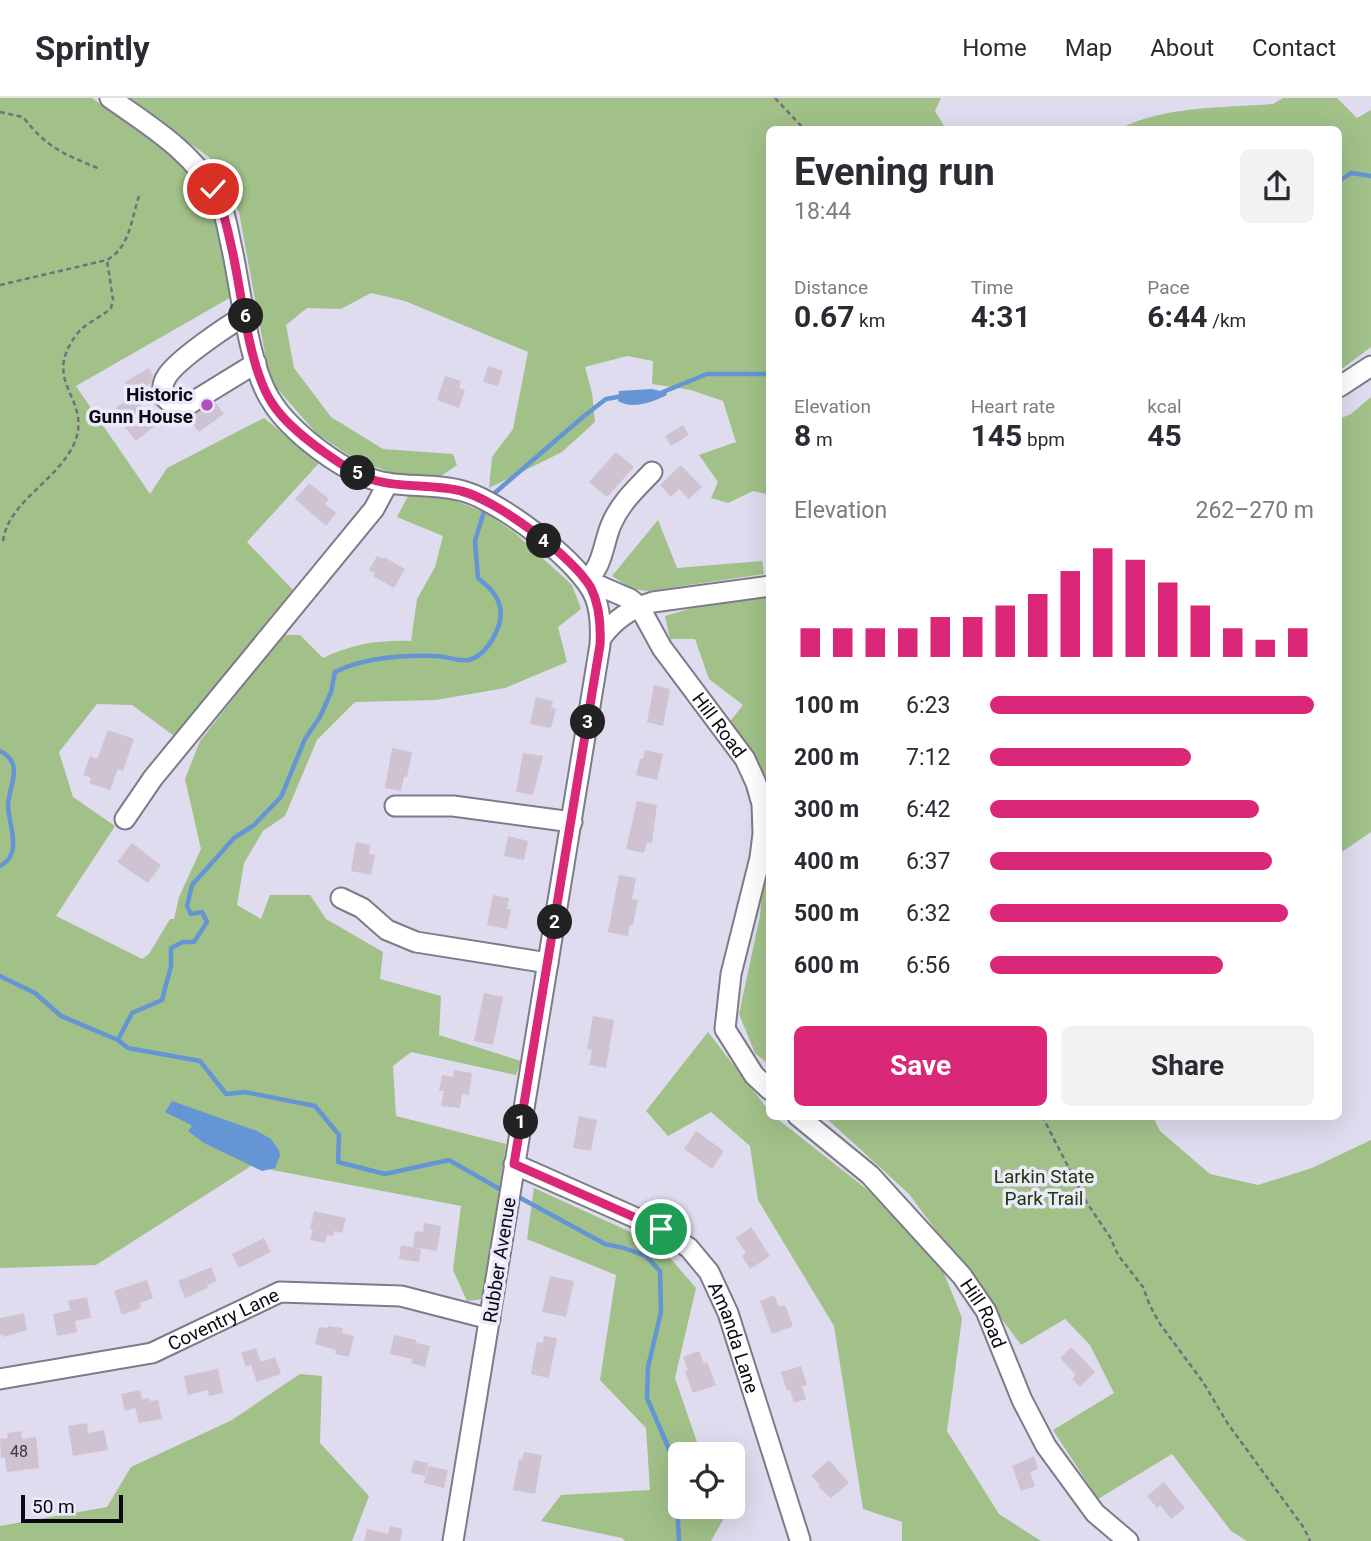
<!DOCTYPE html>
<html lang="en">
<head>
<meta charset="utf-8">
<style>
  body { margin:0; font-family:Roboto,sans-serif; background:#f2f2f3; color:#2b2b33; height:100vh; display:flex; flex-direction:column; font-size:26px; white-space:nowrap }
  * { box-sizing:border-box; margin:0 }
  p { font-size:23px; color:#7c7c81 }
  .icon { flex:none; width:38px; height:38px; fill:none; stroke:currentColor; stroke-width:2; stroke-linecap:round; stroke-linejoin:round }
  .map { position:relative; flex:1; overflow:hidden }
  .details { position:absolute; left:766px; top:28px; width:576px; height:994px; display:flex; flex-direction:column; background:#fff; border-radius:10px; box-shadow:0 7px 28px #0002 }
  .details>* { flex:none }
  .buttons { position:absolute; left:668px; top:1344px; display:grid; gap:14px }
  .buttons a { display:grid; place-items:center; width:77px; height:77px; border-radius:10px; background:#fff; box-shadow:0 7px 28px #0002; font-size:35px }
  .scale { position:absolute; left:21px; bottom:18px; width:102px; box-sizing:border-box; padding-left:7px; border:4px solid #0b0a10; border-top:0; font-size:19px; line-height:24px; white-space:nowrap; color:#0b0a10; -webkit-text-stroke:5px #ebe9fb; paint-order:stroke }
  .pin { position:absolute; display:grid; place-items:center; width:60px; height:60px; color:#fff; margin:-30px; border:4px solid #fff; border-radius:50%; box-shadow:0 2px 7px #0007 }
  .km { position:absolute; width:35px; height:35px; margin:-18px; border-radius:50%; background:#222; color:#fff; font-size:19px; line-height:35px; text-align:center }
  .round { display:grid; place-items:center; flex:none; width:74px; height:74px; border-radius:10px; background:#f2f2f3 }
  .headline { display:flex; align-items:center; justify-content:space-between; height:119px; padding:0 28px }
  h1 { font-size:38px; font-weight:700; line-height:52px }
  .metrics { display:grid; grid-template-columns:repeat(3,1fr); gap:10px; height:119px; padding:7px 28px }
  .metrics div { display:grid; align-content:center }
  .metrics b { font-size:30px; font-weight:700 }
  .metrics small { font-size:19px; font-weight:400 }
  .metrics p { font-size:19px }
  .chart { height:196px; padding:14px 28px }
  .chart p { display:flex; justify-content:space-between }
  .chart svg { width:100%; height:126px; margin-top:7px; stroke:#db2777; stroke-width:6 }
  .button { display:flex; gap:14px; margin-top:auto; padding:14px 28px }
  .button a { flex:1; height:80px; border-radius:10px; background:#db2777; color:#fff; font-size:28px; font-weight:700; line-height:80px; text-align:center }
  .button a+a { background:#f2f2f3; color:#2b2b33 }
  ul { padding:0 28px; list-style:none; font-size:23px }
  li { display:grid; grid-template-columns:112px 84px 1fr; align-items:center; height:52px }
  li i { height:18px; border-radius:9px; background:#db2777 }
  header { display:flex; align-items:center; gap:42px; box-sizing:border-box; height:98px; padding:0 35px; background:#fff; border-bottom:2px solid #e1e1e2 }
  header strong { font-size:33px }
  nav { display:flex; gap:38px; margin-inline-start:auto; font-size:24px }
  .map>svg:first-child { display:block }
  .green { fill:#a1c189 }
  .water { fill:#6595d5 }
  .lines { fill:none; stroke-linecap:round; stroke-linejoin:round }
  .stream { stroke:#6595d5; stroke-width:4.5 }
  .building { fill:#cfc3d1 }
  .minor-casing { stroke:#7d7b8b; stroke-width:23 }
  .path { stroke:#71707c; stroke-width:2.5; stroke-dasharray:5 3.5; stroke-linecap:butt }
  .minor { stroke:#fff; stroke-width:19 }
  .route-casing { stroke:#fff; stroke-width:14 }
  .route { stroke:#db2777; stroke-width:9 }
  .poi-dot { fill:#ae51bc; stroke:#ebe9fb; stroke-width:2.5 }
  .labels { text-anchor:middle; stroke-width:7; stroke-linejoin:round; paint-order:stroke }
  .number-label { font-size:16px; fill:#3c3840 }
  .poi-label { font-size:19px; font-weight:bold; fill:#0b0a10; stroke:#ebe9fb; text-anchor:end }
  .street-label { font-size:19px; fill:#0b0a10; stroke:#ebe9fb }
  .park-label { font-size:19px; fill:#203a04; stroke:#ebe9fb }
</style>
</head>
<body>
<header>
<strong>Sprintly</strong>
<nav><a>Home</a><a>Map</a><a>About</a><a>Contact</a></nav>
</header>
<div class="map">
<svg width="1371" height="1443" viewBox="0 0 1371 1443">
  <rect width="100%" height="100%" fill="#dedcee"/>
  <!-- green -->
  <g class="green">
    <path d="M0,0H92L192,73L211,102L233,198L76,288L150,396L167,370L264,320L319,365L247,444L293,492L177,640L132,607L97,606L59,654L73,699L115,728L56,818L142,861L149,856L170,821H174L179,799L201,751L185,681L200,643L283,537H300L323,560C352,546 379,542 411,543L417,501L435,469L443,438L397,419L408,398L449,400L486,415L515,435L572,487L581,511L558,529L567,564L505,590L436,602L355,604L317,642L285,718L263,733L244,765L237,807L261,821L270,797H310L326,821L383,854L380,881L441,898L439,937L521,963L516,977L411,954L393,968L396,1018L506,1046L483,1201L467,1203L453,1172L461,1108L251,1068L96,1167L0,1170Z"/>
    <path d="M128,0H941L935,13L946,31L770,32V397L753,393L728,405L711,400L718,384L699,357L736,344L723,303L691,292L652,286L653,263L627,258L585,269L592,295L595,324L562,354L489,390L492,359L513,331L528,254L405,203L371,195L341,211L307,210L286,227L294,270L331,319L383,351L453,356L457,367L438,380L398,377L356,362L316,335L275,288L267,267L239,114L210,60Z"/>
    <path d="M1283,0H1337L1357,20L1371,12V249L1339,273V32L1119,31C1164,8 1223,10 1273,6Z"/>
    <path d="M1371,299V734L1339,756V321L1351,316Z"/>
    <path d="M658,422L677,470L762,463L764,476L649,493L632,491L612,478Z"/>
    <path d="M770,497V968L755,955L739,916L760,818L769,702L766,679L728,626L743,607L709,581L695,541H670L665,518L703,507Z"/>
    <path d="M708,934L770,1014V1018L775,1019L869,1093L942,1170L962,1220L947,1333L999,1416L1041,1443H902V1424L863,1411L834,1228L758,1102L750,1048L711,1014L668,1038L646,1013Z"/>
    <path d="M825,1019H1153L1160,1033L1210,1076L1258,1087L1312,1070L1371,1042V1443H1247L1231,1433L1172,1356L1098,1401L1053,1332L1114,1295L1090,1247L1065,1221L1021,1247L909,1096Z"/>
    <path d="M534,1090L659,1147L696,1190L675,1280L701,1356H681V1409H718L723,1422L711,1443H625L622,1440L541,1423L561,1397L650,1392L646,1330L600,1282L616,1177L527,1141Z"/>
    <path d="M300,1276L322,1278L320,1345L369,1398L352,1443H0V1428L107,1409L131,1369L232,1322Z"/>
  </g>
  <!-- water -->
  <g class="water">
    <path d="M651,291L661,293L665,292L667,297C653,304 633,312 618,303L619,293Z"/>
    <path d="M172,1003L257,1033L271,1041L279,1052L280,1058L275,1070L262,1073L204,1045L188,1033L192,1028C186,1023 173,1019 165,1014Z"/>
  </g>
  <g class="lines">
    <!-- stream -->
    <g class="stream">
      <path d="M1339,83L1351,75L1371,78"/>
      <path d="M663,294L707,276H770"/>
      <path d="M490,399L584,318L606,301L623,298"/>
      <path d="M0,653C25,666 9,687 8,707C8,726 24,756 0,768"/>
      <path d="M0,878L35,895L61,918L118,942L128,950L200,963L226,996L245,994L315,1008L339,1037L338,1064L385,1076L449,1062L503,1093"/>
      <path d="M118,942L132,915L162,902L171,868V850L183,844H194L207,824L202,814L191,816L187,808L192,787L234,740L254,727L281,699L305,641L320,619L331,594L335,574C365,559 403,557 436,558C446,558 459,564 469,562C487,557 504,528 500,509C497,496 488,488 478,480L475,443L486,407"/>
      <path d="M515,1097L605,1146L624,1150L646,1158L660,1173L661,1214L648,1269L647,1300L675,1365L679,1443"/>
    </g>
  </g>
  <!-- building -->
  <g class="building">
    <path d="M488,268L503,273L498,288L483,284Z"/>
    <path d="M149,270L153,277L151,285L133,296L125,284Z"/>
    <path d="M445,278L461,283L459,290L465,292L459,310L437,302Z"/>
    <path d="M133,297L156,327L136,343L118,320L122,317L116,310Z"/>
    <path d="M215,304L224,316L199,334L188,320Z"/>
    <path d="M683,327L689,337L671,348L665,338Z"/>
    <path d="M616,354L634,369L607,399L589,384Z"/>
    <path d="M681,367L702,389L689,401L679,391L671,399L660,387Z"/>
    <path d="M309,385L329,401L325,406L336,415L326,428L295,401Z"/>
    <path d="M377,458L383,461L384,459L405,471L394,490L373,478L375,475L369,472Z"/>
    <path d="M654,587L670,591L663,628L647,624Z"/>
    <path d="M536,599L553,603L551,610L556,611L551,630L530,626Z"/>
    <path d="M108,632L134,641L123,673L118,671L110,692L89,685L91,680L83,677L90,658L97,661Z"/>
    <path d="M392,650L412,654L407,679H404L401,693L385,690Z"/>
    <path d="M645,652L663,656L657,682L636,677L640,661H643Z"/>
    <path d="M523,655L543,658L533,697L516,694Z"/>
    <path d="M637,703L657,707L652,745L647,744L644,755L626,751Z"/>
    <path d="M508,738L528,743L524,762L504,758Z"/>
    <path d="M356,744L370,747L369,756L375,757L371,777L351,773Z"/>
    <path d="M132,745L161,767L148,785L117,764Z"/>
    <path d="M619,777L636,780L632,801L638,802L633,827H630L628,838L608,834Z"/>
    <path d="M493,797L509,800L507,811H511L507,831L487,827Z"/>
    <path d="M484,895L503,899L493,947L474,943Z"/>
    <path d="M593,918L614,922L606,970L589,967L592,952L587,951Z"/>
    <path d="M454,972L472,975L469,997L462,996L460,1010L441,1008L444,993H439L442,977L453,979Z"/>
    <path d="M579,1018L597,1022L591,1053L573,1050Z"/>
    <path d="M696,1033L724,1053L712,1071L684,1051Z"/>
    <path d="M314,1113L346,1120L342,1135L334,1133L333,1138L327,1137L325,1145L310,1142L313,1132L310,1131Z"/>
    <path d="M424,1125L441,1128L437,1153L413,1149L415,1133L423,1134Z"/>
    <path d="M751,1129L770,1158L750,1171L742,1158L746,1155L736,1140Z"/>
    <path d="M264,1140L271,1154L239,1170L232,1156Z"/>
    <path d="M401,1147L421,1151L419,1164L399,1161Z"/>
    <path d="M211,1169L217,1183L207,1187L208,1190L185,1200L178,1183Z"/>
    <path d="M550,1178L574,1183L566,1219L542,1214Z"/>
    <path d="M147,1182L153,1200L140,1205L141,1210L122,1217L114,1193Z"/>
    <path d="M774,1197L779,1209L785,1207L793,1228L772,1236L760,1203Z"/>
    <path d="M87,1199L91,1220L75,1223L77,1234L57,1238L53,1216L70,1212L68,1203Z"/>
    <path d="M24,1215L27,1232L3,1239V1236L0,1237V1220Z"/>
    <path d="M328,1228L343,1230L342,1235L354,1238L349,1259L335,1256L336,1252L315,1246L319,1229L328,1230Z"/>
    <path d="M394,1237L416,1242V1245L430,1248L425,1269L411,1265L412,1261L390,1256Z"/>
    <path d="M544,1238L557,1240L549,1280L531,1276L537,1244L543,1245Z"/>
    <path d="M1071,1249L1095,1274L1080,1289L1072,1281L1076,1277L1060,1260Z"/>
    <path d="M256,1250L261,1264L275,1259L281,1276L257,1284L251,1267L246,1269L241,1255Z"/>
    <path d="M699,1253L704,1266L707,1264L716,1287L693,1295L685,1273L688,1272L683,1259Z"/>
    <path d="M801,1268L807,1287L802,1288L806,1301L794,1305L790,1292L787,1293L781,1274Z"/>
    <path d="M218,1271L223,1295L209,1298L208,1292L188,1297L184,1278Z"/>
    <path d="M140,1292L142,1301L149,1300L150,1303L158,1302L162,1321L139,1325L135,1310L125,1313L121,1296Z"/>
    <path d="M87,1325L88,1335L104,1332L108,1352L73,1358L68,1328Z"/>
    <path d="M21,1333L22,1341L36,1339L39,1370L7,1374L5,1360H1L0,1341L8,1340L7,1335Z"/>
    <path d="M524,1354L542,1357L535,1396L513,1392L519,1361L522,1362Z"/>
    <path d="M1034,1358L1038,1371L1030,1374L1035,1388L1021,1393L1012,1368Z"/>
    <path d="M414,1362L428,1365L425,1378L411,1375Z"/>
    <path d="M829,1362L849,1385L831,1400L818,1389L820,1387L811,1378Z"/>
    <path d="M428,1368L448,1372L444,1390L424,1385Z"/>
    <path d="M1164,1384L1185,1410L1171,1421L1160,1407L1157,1410L1147,1398Z"/>
    <path d="M390,1428L403,1431L400,1443H364L367,1431L388,1436Z"/>
  </g>
  <g class="lines">
    <!-- minor casing -->
    <g class="minor-casing">
      <g id="minor">
        <path d="M110,0C150,28 195,55 218,100C226,115 228,134 232,151C241,192 249,271 272,304C281,319 295,332 308,343C330,361 358,380 387,385C413,389 441,386 466,394C502,405 581,464 595,499C601,514 601,531 600,547L453,1443"/>
        <path d="M246,217C227,228 178,261 167,278C162,285 162,292 164,299L173,307L186,308L256,265"/>
        <path d="M1339,289L1371,268"/>
        <path id="s1" d="M652,374C636,391 620,405 611,427C603,446 603,469 586,482L630,501L639,508L662,550L745,661L756,685L762,706L763,736L760,760L731,876L725,931L754,977L770,992"/>
        <path d="M601,540C615,521 630,511 653,504L770,488"/>
        <path d="M395,708H453L572,724"/>
        <path d="M125,721L153,680L374,411L388,385"/>
        <path d="M341,800L362,810L387,832L416,844L548,865"/>
        <path id="s2" d="M798,1018L870,1077L962,1178L986,1213L1022,1302L1046,1348L1095,1415L1128,1443"/>
        <path id="s3" d="M514,1066L661,1131L689,1150L709,1174L728,1215L800,1442"/>
        <path id="s4" d="M0,1281L152,1255L280,1194L401,1198L490,1221"/>
      </g>
    </g>
    <!-- path -->
    <g class="path">
      <path d="M775,0L805,32"/>
      <path d="M0,14L23,19C48,51 64,56 100,71"/>
      <path d="M0,187L107,162C130,149 131,122 139,98"/>
      <path d="M3,443C8,404 57,383 74,346C94,300 39,286 77,236C86,224 101,220 111,210L113,202L107,162"/>
      <path d="M1042,1018L1087,1105L1110,1139L1118,1157L1143,1189L1150,1208L1160,1226L1203,1284L1228,1326L1304,1430L1310,1443"/>
    </g>
    <!-- minor -->
    <use href="#minor" class="minor"/>
  </g>
  <g class="lines">
    <!-- route casing -->
    <g class="route-casing">
      <path id="route" d="M213,91C224,111 228,134 233,156C242,198 249,270 272,305C284,324 303,339 321,352C338,364 357,378 377,383C404,390 434,386 461,393C495,401 574,459 591,490C600,508 601,527 600,547L514,1066L661,1131"/>
    </g>
    <!-- route -->
    <use href="#route" class="route"/>
  </g>
  <!-- markers -->
  <circle class="poi-dot" cx="207" cy="307" r="7"/>
  <g class="labels">
    <!-- number labels -->
    <g class="number-label">
      <text x="19" y="1359">48</text>
    </g>
    <!-- poi labels -->
    <g class="poi-label">
      <text x="193" y="303">Historic<tspan x="193" dy="22">Gunn House</tspan></text>
    </g>
    <!-- street labels -->
    <g class="street-label">
      <text dy="7" stroke="none"><textPath href="#s1" startOffset="332">Hill Road</textPath></text>
      <text transform="translate(499 1162) rotate(-81)" y="7">Rubber Avenue</text>
      <text dy="7" stroke="none"><textPath href="#s2" startOffset="273">Hill Road</textPath></text>
      <text dy="7" stroke="none"><textPath href="#s4" startOffset="233">Coventry Lane</textPath></text>
      <text dy="7" stroke="none"><textPath href="#s3" startOffset="296">Amanda Lane</textPath></text>
    </g>
    <!-- park labels -->
    <g class="park-label">
      <text x="1044" y="1085">Larkin State<tspan x="1044" dy="22">Park Trail</tspan></text>
    </g>
  </g>
</svg>
<div class="buttons">
<a><svg class="icon" aria-label="locate" viewBox="0 0 24 24"><circle cx="12" cy="12" r="6"/><path d="M12 2v4M12 18v4M2 12h4M18 12h4"/></svg></a>
</div>
<div class="scale">50 m</div>
<div class="pin" style="left:661px;top:1131px;background:#1e9e55"><svg class="icon" aria-label="arrive" viewBox="0 0 24 24"><path d="M6 21V4h12l-3 4 3 4H6"/></svg></div>
<div class="pin" style="left:213px;top:91px;background:#d93025"><svg class="icon" aria-label="check" viewBox="0 0 24 24"><path d="M5 12l5 5 9-10"/></svg></div>
<b class="km" style="left:521px;top:1024px">1</b>
<b class="km" style="left:555px;top:824px">2</b>
<b class="km" style="left:588px;top:624px">3</b>
<b class="km" style="left:544px;top:443px">4</b>
<b class="km" style="left:358px;top:375px">5</b>
<b class="km" style="left:246px;top:218px">6</b>
<section class="details">
<div class="headline"><div><h1>Evening run</h1><p>18:44</p></div><a class="round"><svg class="icon" aria-label="share" viewBox="0 0 24 24"><path d="M12 15V3M7 8l5-5 5 5M5 13v7h14v-7"/></svg></a></div>
<div class="metrics">
<div><p>Distance</p><b>0.67<small> km</small></b></div>
<div><p>Time</p><b>4:31</b></div>
<div><p>Pace</p><b>6:44<small> /km</small></b></div>
</div>
<div class="metrics">
<div><p>Elevation</p><b>8<small> m</small></b></div>
<div><p>Heart rate</p><b>145<small> bpm</small></b></div>
<div><p>kcal</p><b>45</b></div>
</div>
<div class="chart"><p><span>Elevation</span>262–270 m</p>
<svg viewBox="0 0 160 44" preserveAspectRatio="none"><path d="M5 44V34M15 44V34M25 44V34M35 44V34M45 44V30M55 44V30M65 44V26M75 44V22M85 44V14M95 44V6M105 44V10M115 44V18M125 44V26M135 44V34M145 44V38M155 44V34"/></svg>
</div>
<ul>
<li><b>100 m</b>6:23<i style="width:100%"></i></li>
<li><b>200 m</b>7:12<i style="width:62%"></i></li>
<li><b>300 m</b>6:42<i style="width:83%"></i></li>
<li><b>400 m</b>6:37<i style="width:87%"></i></li>
<li><b>500 m</b>6:32<i style="width:92%"></i></li>
<li><b>600 m</b>6:56<i style="width:72%"></i></li>
</ul>
<div class="button"><a>Save</a><a>Share</a></div>
</section>
</div>
</body>
</html>
